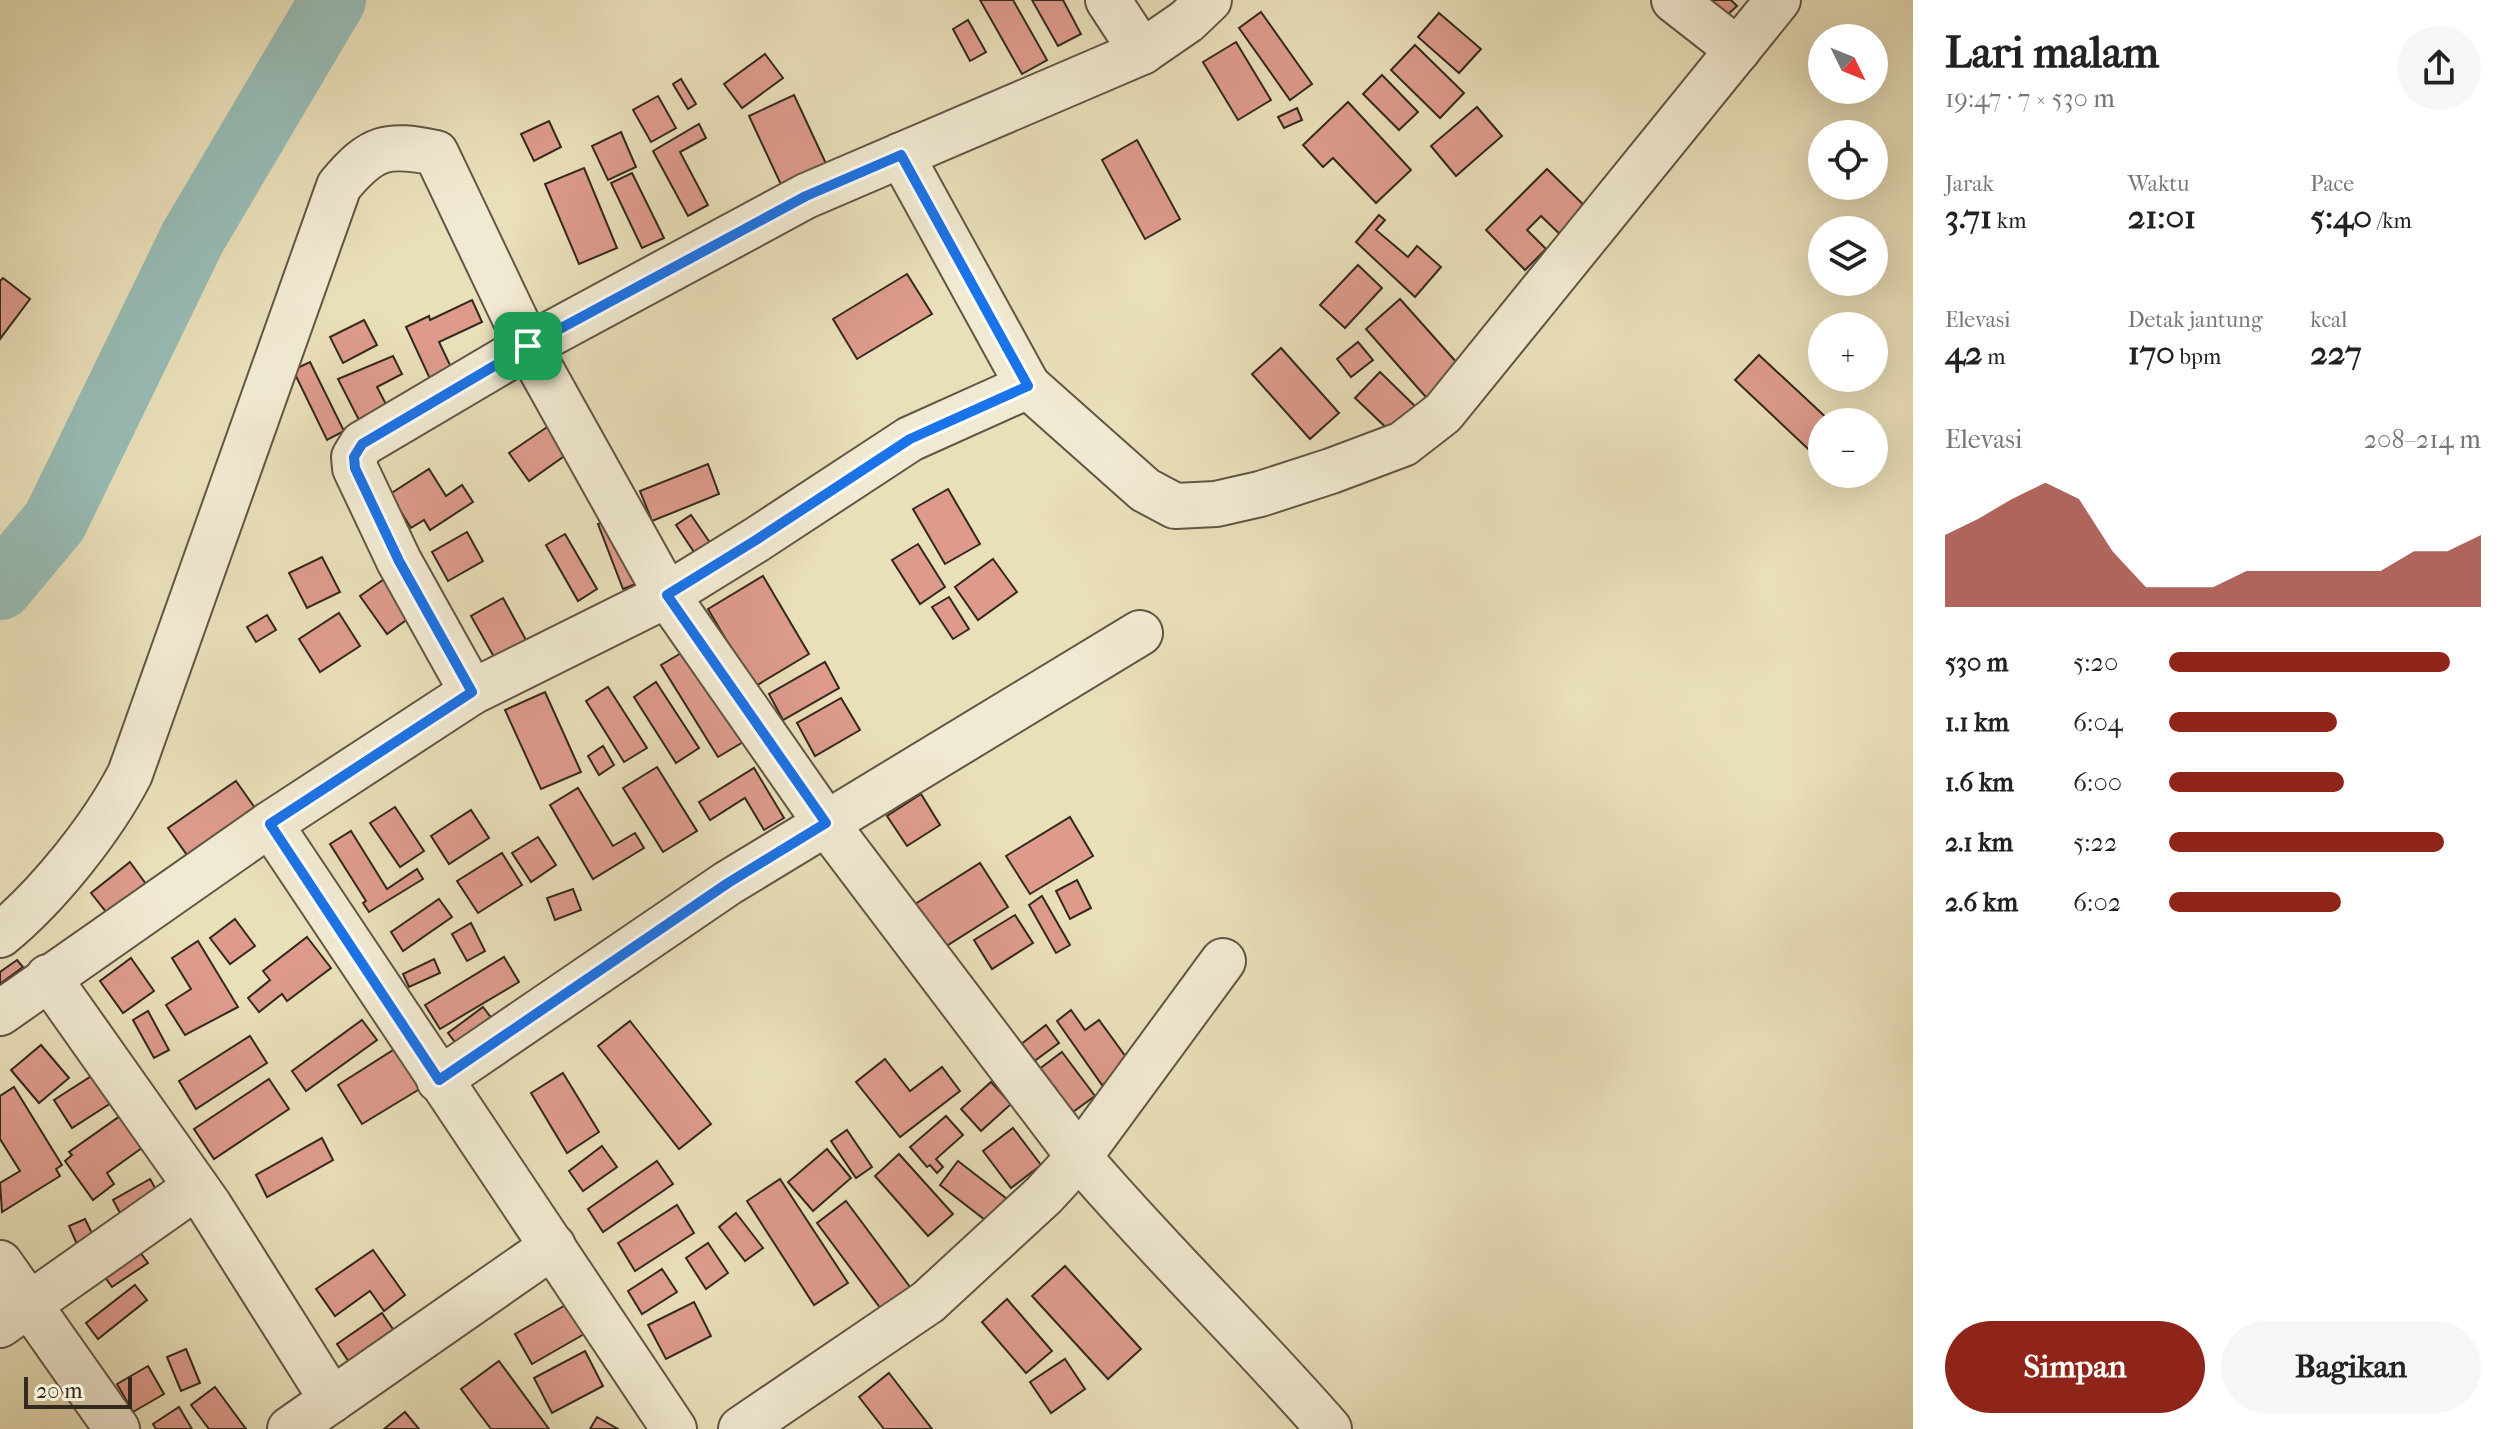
<!DOCTYPE html>
<html lang="id">
<head>
<meta charset="utf-8">
<style>
  body { margin:0; font-family:"IM FELL French Canon",serif; background:#f6f6f6; color:#222; height:100vh; display:flex; flex-direction:column; font-size:30px; white-space:nowrap }
  * { box-sizing:border-box; margin:0 }
  p { font-size:26px; color:#767676 }
  .icon { flex:none; width:44px; height:44px; fill:none; stroke:currentColor; stroke-width:2; stroke-linecap:round; stroke-linejoin:round }
  .map { position:relative; flex:1; overflow:hidden }
  .side { display:flex; flex-direction:column; background:#fff; width:600px }
  .side>* { flex:none }
  .needle { width:52px; rotate:133deg }
  .tools { position:absolute; left:1808px; top:24px; display:grid; gap:16px }
  .tools a { display:grid; place-items:center; width:80px; height:80px; border-radius:50%; background:#fff; box-shadow:0 8px 32px #0002; font-size:40px }
  .scale { position:absolute; left:24px; bottom:20px; width:108px; box-sizing:border-box; padding-left:8px; border:4px solid #34291e; border-top:0; font-size:22px; line-height:28px; white-space:nowrap; color:#34291e; -webkit-text-stroke:6px #f1ead2; paint-order:stroke }
  .pin { position:absolute; display:grid; place-items:center; width:68px; height:68px; color:#fff; margin:-34px; border-radius:16px; box-shadow:0 4px 12px #0006 }
  .round { display:grid; place-items:center; flex:none; width:84px; height:84px; border-radius:42px; background:#f6f6f6 }
  .overview { display:flex; align-items:center; justify-content:space-between; height:136px; padding:0 32px }
  h1 { font-size:44px; font-weight:700; line-height:60px }
  .metrics { display:grid; grid-template-columns:repeat(3,1fr); gap:12px; height:136px; padding:8px 32px }
  .metrics div { display:grid; align-content:center }
  .metrics b { font-size:34px; font-weight:700 }
  .metrics small { font-size:22px; font-weight:400 }
  .metrics p { font-size:22px }
  .chart { height:224px; padding:16px 32px }
  .chart p { display:flex; justify-content:space-between }
  .chart svg { width:100%; height:144px; margin-top:8px; fill:#8f2418; opacity:.7 }
  .action { display:flex; gap:16px; margin-top:auto; padding:16px 32px }
  .action a { flex:1; height:92px; border-radius:48px; background:#8f2418; color:#fff; font-size:32px; font-weight:700; line-height:92px; text-align:center }
  .action a+a { background:#f6f6f6; color:#222 }
  ul { padding:0 32px; list-style:none; font-size:26px }
  li { display:grid; grid-template-columns:128px 96px 1fr; align-items:center; height:60px }
  li i { height:20px; border-radius:10px; background:#8f2418 }
  main { display:flex; flex:1; min-height:0 }
  .map>svg:first-child { display:block }
  .lines { fill:none; stroke-linecap:round; stroke-linejoin:round }
  .river { stroke:#98bcb5; stroke-width:66 }
  .building { fill:#de9b8c; stroke:#34291e; stroke-width:2 }
  .minor-casing { stroke:#615645; stroke-width:48 }
  .minor { stroke:#f1ead2; stroke-width:44 }
  .route-casing { stroke:#fff; stroke-width:16 }
  .route { stroke:#1a73e8; stroke-width:10 }
</style>
</head>
<body>
<main>
<div class="map">
<svg width="1913" height="1429" viewBox="0 0 1913 1429">
  <rect width="100%" height="100%" fill="#e9dfb9"/>
  <filter id="stains"><feTurbulence type="fractalNoise" baseFrequency=".0025" numOctaves="4"/><feColorMatrix values="0 0 0 0 .2 0 0 0 0 .09 0 0 0 0 .02 0 0 0 .5 -.17"/></filter>
  <radialGradient id="worn" r=".72"><stop offset=".6" stop-color="#630" stop-opacity="0"/><stop offset="1" stop-color="#630" stop-opacity=".3"/></radialGradient>
  <g class="lines">
    <!-- river -->
    <path class="river" d="M0,587L55,521L193,237L333,0"/>
  </g>
  <!-- building -->
  <g class="building">
    <path d="M980,0H1013L1047,60L1022,74Z"/>
    <path d="M1032,0H1063L1081,34L1058,46Z"/>
    <path d="M1689,0H1731L1737,6L1714,27Z"/>
    <path d="M1261,12L1312,84L1290,100L1239,28Z"/>
    <path d="M1439,13L1481,49L1459,73L1418,37Z"/>
    <path d="M968,20L986,52L970,61L953,29Z"/>
    <path d="M1236,42L1271,100L1238,120L1203,62Z"/>
    <path d="M1415,45L1464,93L1440,118L1391,70Z"/>
    <path d="M765,54L783,78L742,108L724,84Z"/>
    <path d="M1382,75L1418,112L1399,130L1363,94Z"/>
    <path d="M681,79L696,104L688,109L673,84Z"/>
    <path d="M794,95L829,170L784,191L749,116Z"/>
    <path d="M658,96L676,128L651,142L633,110Z"/>
    <path d="M1348,102L1411,170L1376,203L1333,158L1323,167L1303,145Z"/>
    <path d="M1477,107L1502,136L1456,176L1431,146Z"/>
    <path d="M1297,108L1302,120L1284,128L1278,117Z"/>
    <path d="M549,121L561,147L534,161L521,134Z"/>
    <path d="M699,124L706,138L680,152L708,205L688,216L653,151Z"/>
    <path d="M621,132L636,167L608,180L592,146Z"/>
    <path d="M1137,140L1180,219L1145,239L1102,160Z"/>
    <path d="M584,168L617,248L579,264L545,184Z"/>
    <path d="M1547,169L1593,214L1567,241L1541,216L1527,230L1546,249L1525,270L1486,230Z"/>
    <path d="M632,173L664,238L642,248L611,183Z"/>
    <path d="M1379,215L1385,220L1376,230L1408,257L1417,246L1441,267L1415,297L1356,242Z"/>
    <path d="M1358,265L1382,288L1345,328L1320,305Z"/>
    <path d="M907,274L932,314L857,359L833,319Z"/>
    <path d="M3,278L30,299L0,339V281Z"/>
    <path d="M1400,299L1466,373L1432,404L1366,329Z"/>
    <path d="M472,300L482,322L439,342L459,384L437,394L406,327L429,316L430,320Z"/>
    <path d="M364,320L377,345L343,363L330,337Z"/>
    <path d="M1358,342L1373,360L1351,377L1337,359Z"/>
    <path d="M1281,348L1339,413L1310,439L1252,374Z"/>
    <path d="M1759,355L1831,422H1822V462L1735,380Z"/>
    <path d="M393,356L402,374L377,387L389,410L361,424L338,379Z"/>
    <path d="M310,362L344,431L327,440L293,370Z"/>
    <path d="M1380,372L1420,411L1395,436L1355,398Z"/>
    <path d="M550,425L570,452L529,481L509,453Z"/>
    <path d="M708,464L719,494L652,521L640,491Z"/>
    <path d="M429,469L446,496L462,485L473,502L430,530L424,520L411,528L390,494Z"/>
    <path d="M948,489L980,544L945,564L913,509Z"/>
    <path d="M691,515L713,547L698,558L676,525Z"/>
    <path d="M613,518L638,583L623,589L598,524Z"/>
    <path d="M467,532L483,561L448,581L432,552Z"/>
    <path d="M565,534L597,589L578,601L546,545Z"/>
    <path d="M918,544L945,587L920,604L892,560Z"/>
    <path d="M322,557L340,592L307,608L289,573Z"/>
    <path d="M993,559L1017,592L978,620L955,587Z"/>
    <path d="M390,575L416,613L387,634L360,596Z"/>
    <path d="M763,576L809,654L754,687L708,609Z"/>
    <path d="M949,597L969,629L953,639L932,607Z"/>
    <path d="M503,598L526,640L494,657L471,616Z"/>
    <path d="M339,613L360,646L320,672L299,639Z"/>
    <path d="M267,615L276,630L256,642L247,627Z"/>
    <path d="M693,646L750,738L718,757L661,665Z"/>
    <path d="M825,662L839,688L783,720L769,694Z"/>
    <path d="M656,682L699,748L676,763L634,697Z"/>
    <path d="M608,687L647,748L624,762L586,701Z"/>
    <path d="M545,692L581,772L541,789L505,710Z"/>
    <path d="M841,698L860,730L815,756L797,723Z"/>
    <path d="M603,746L614,765L599,775L588,756Z"/>
    <path d="M657,767L697,831L663,852L623,788Z"/>
    <path d="M754,768L784,818L764,830L745,798L710,820L699,802Z"/>
    <path d="M236,781L255,808L187,855L168,828Z"/>
    <path d="M578,788L613,846L635,833L644,848L593,879L550,805Z"/>
    <path d="M921,794L940,825L907,846L887,816Z"/>
    <path d="M395,807L424,851L400,867L370,823Z"/>
    <path d="M471,810L489,838L449,864L431,836Z"/>
    <path d="M1070,817L1093,856L1030,894L1006,856Z"/>
    <path d="M351,831L387,889L417,869L423,879L369,912L363,903L366,901L330,844Z"/>
    <path d="M538,837L556,865L531,882L512,853Z"/>
    <path d="M502,853L522,885L478,913L457,881Z"/>
    <path d="M130,862L146,884L107,913L91,893Z"/>
    <path d="M980,863L1008,907L940,950L912,906Z"/>
    <path d="M1077,880L1091,908L1070,919L1056,891Z"/>
    <path d="M573,889L581,910L555,920L547,898Z"/>
    <path d="M1042,896L1070,945L1056,953L1029,905Z"/>
    <path d="M439,899L452,917L403,951L391,932Z"/>
    <path d="M1015,915L1033,943L992,969L974,940Z"/>
    <path d="M235,919L255,946L230,964L210,938Z"/>
    <path d="M471,923L485,951L467,961L452,934Z"/>
    <path d="M307,937L331,968L287,1001L282,994L259,1012L248,998L270,980L263,971Z"/>
    <path d="M198,941L238,1007L185,1035L166,1005L191,989L172,958Z"/>
    <path d="M504,957L519,982L440,1029L425,1005Z"/>
    <path d="M131,958L154,991L123,1013L100,981Z"/>
    <path d="M434,959L440,973L409,987L403,974Z"/>
    <path d="M17,960L23,967L0,984V972Z"/>
    <path d="M483,1007L499,1028L464,1054L448,1033Z"/>
    <path d="M1071,1010L1085,1030L1099,1020L1131,1064L1102,1085L1057,1021Z"/>
    <path d="M148,1011L169,1050L154,1058L133,1020Z"/>
    <path d="M362,1020L377,1040L306,1091L292,1071Z"/>
    <path d="M630,1021L711,1124L679,1149L598,1046Z"/>
    <path d="M1046,1025L1059,1043L1033,1062L1020,1045Z"/>
    <path d="M250,1036L267,1063L196,1109L179,1081Z"/>
    <path d="M41,1045L69,1078L39,1103L11,1070Z"/>
    <path d="M398,1047L423,1087L362,1124L338,1085Z"/>
    <path d="M1062,1052L1095,1096L1070,1114L1038,1070Z"/>
    <path d="M885,1059L910,1091L942,1067L960,1091L900,1137L856,1082Z"/>
    <path d="M104,1068L122,1096L72,1128L54,1100Z"/>
    <path d="M563,1073L599,1132L567,1153L531,1093Z"/>
    <path d="M269,1079L289,1109L214,1159L194,1129Z"/>
    <path d="M991,1082L1011,1104L981,1131L961,1109Z"/>
    <path d="M14,1087L62,1165L56,1169L60,1176L2,1212L0,1183L20,1171L0,1139V1096Z"/>
    <path d="M130,1109L153,1140L107,1173L114,1184L93,1200L65,1161L72,1155L69,1152Z"/>
    <path d="M946,1116L963,1135L936,1159L943,1167L937,1173L930,1165L927,1167L910,1147Z"/>
    <path d="M1013,1128L1041,1165L1011,1188L983,1151Z"/>
    <path d="M847,1130L872,1167L856,1178L831,1141Z"/>
    <path d="M322,1138L333,1160L267,1197L256,1175Z"/>
    <path d="M602,1146L617,1167L583,1191L569,1171Z"/>
    <path d="M827,1149L851,1178L813,1211L788,1182Z"/>
    <path d="M899,1154L953,1214L928,1236L875,1176Z"/>
    <path d="M657,1161L673,1184L603,1232L588,1209Z"/>
    <path d="M958,1161L1007,1199L989,1223L940,1185Z"/>
    <path d="M150,1179L163,1202L126,1224L113,1200Z"/>
    <path d="M780,1179L848,1283L814,1305L747,1201Z"/>
    <path d="M846,1201L910,1287L881,1309L817,1223Z"/>
    <path d="M677,1205L694,1233L635,1271L618,1243Z"/>
    <path d="M736,1213L763,1248L745,1261L719,1227Z"/>
    <path d="M85,1219L100,1250L83,1258L69,1226Z"/>
    <path d="M708,1243L728,1273L706,1289L686,1258Z"/>
    <path d="M137,1248L148,1263L112,1287L102,1273Z"/>
    <path d="M373,1250L405,1295L384,1311L370,1291L335,1316L316,1289Z"/>
    <path d="M1065,1266L1141,1349L1108,1379L1032,1296Z"/>
    <path d="M662,1269L677,1292L642,1314L628,1291Z"/>
    <path d="M135,1285L147,1300L98,1339L86,1323Z"/>
    <path d="M576,1299L593,1329L532,1364L515,1334Z"/>
    <path d="M1007,1299L1052,1351L1026,1373L982,1322Z"/>
    <path d="M694,1302L711,1336L666,1359L648,1325Z"/>
    <path d="M382,1313L401,1341L355,1371L337,1344Z"/>
    <path d="M186,1349L200,1383L181,1391L167,1357Z"/>
    <path d="M585,1351L603,1386L552,1413L534,1378Z"/>
    <path d="M1065,1359L1085,1389L1051,1413L1030,1382Z"/>
    <path d="M499,1361L549,1429H491L461,1389Z"/>
    <path d="M148,1366L164,1394L133,1412L117,1384Z"/>
    <path d="M889,1373L932,1429H884L859,1397Z"/>
    <path d="M215,1387L246,1429H209L191,1405Z"/>
    <path d="M179,1407L192,1429H156L153,1424Z"/>
    <path d="M405,1412L419,1429H384Z"/>
    <path d="M597,1417L618,1429H590Z"/>
  </g>
  <g class="lines">
    <!-- minor casing -->
    <g class="minor-casing">
      <g id="minor">
        <path d="M1108,0L1142,52"/>
        <path d="M1674,0L1738,50"/>
        <path d="M901,155L1028,386"/>
        <path d="M472,692L399,561L355,468L354,457L362,444L528,346L806,196L1142,52L1187,21L1209,0"/>
        <path d="M270,824L674,1429"/>
        <path d="M0,935C48,896 102,828 130,774L339,186C372,146 387,143 436,153L528,346L667,595L826,823L1079,1157L1044,1195L928,1302L741,1429"/>
        <path d="M1223,961L1079,1157C1159,1251 1248,1336 1329,1429"/>
        <path d="M48,977L209,1205L332,1400"/>
        <path d="M0,1013L270,824L472,692L667,595L756,540L910,439L1028,386L1145,490L1175,506L1216,504L1260,494L1331,471L1403,444L1443,413L1778,0"/>
        <path d="M439,1080L728,883L1140,633"/>
        <path d="M0,1263L117,1429"/>
        <path d="M0,1325L196,1187"/>
        <path d="M290,1429L553,1246"/>
      </g>
    </g>
    <!-- minor -->
    <use href="#minor" class="minor"/>
  </g>
  <g class="lines">
    <!-- route casing -->
    <g class="route-casing">
      <path id="route" d="M901,155L1028,386L910,439L756,540L667,595L826,823L728,883L439,1080L270,824L472,692L399,561L355,468L354,457L362,444L528,346L806,196Z"/>
    </g>
    <!-- route -->
    <use href="#route" class="route"/>
  </g>
  <rect width="100%" height="100%" filter="url(#stains)"/>
  <rect width="100%" height="100%" fill="url(#worn)"/>
</svg>
<div class="tools">
<a><svg class="needle" viewBox="-14 -14 28 28"><path d="M0-13l5 13h-10z" fill="#e53935"/><path d="M0 13l5-13h-10z" fill="#767676"/></svg></a>
<a><svg class="icon" aria-label="locate" viewBox="0 0 24 24"><circle cx="12" cy="12" r="6"/><path d="M12 2v4M12 18v4M2 12h4M18 12h4"/></svg></a>
<a><svg class="icon" aria-label="layers" viewBox="0 0 24 24"><path d="M12 4l9 5-9 5-9-5zM3 14l9 5 9-5"/></svg></a>
<a>+</a>
<a>−</a>
</div>
<div class="scale">20 m</div>
<div class="pin" style="left:528px;top:346px;background:#1e9e55"><svg class="icon" aria-label="arrive" viewBox="0 0 24 24"><path d="M6 21V4h12l-3 4 3 4H6"/></svg></div>
</div>
<section class="side">
<div class="overview"><div><h1>Lari malam</h1><p>19:47 · 7 × 530 m</p></div><a class="round"><svg class="icon" aria-label="share" viewBox="0 0 24 24"><path d="M12 15V3M7 8l5-5 5 5M5 13v7h14v-7"/></svg></a></div>
<div class="metrics">
<div><p>Jarak</p><b>3.71<small> km</small></b></div>
<div><p>Waktu</p><b>21:01</b></div>
<div><p>Pace</p><b>5:40<small> /km</small></b></div>
</div>
<div class="metrics">
<div><p>Elevasi</p><b>42<small> m</small></b></div>
<div><p>Detak jantung</p><b>170<small> bpm</small></b></div>
<div><p>kcal</p><b>227</b></div>
</div>
<div class="chart"><p><span>Elevasi</span>208–214 m</p>
<svg viewBox="0 0 160 44" preserveAspectRatio="none"><path d="M0 44V22L10 17L20 11L30 6L40 11L50 27L60 38L70 38L80 38L90 33L100 33L110 33L120 33L130 33L140 27L150 27L160 22V44z"/></svg>
</div>
<ul>
<li><b>530 m</b>5:20<i style="width:90%"></i></li>
<li><b>1.1 km</b>6:04<i style="width:54%"></i></li>
<li><b>1.6 km</b>6:00<i style="width:56%"></i></li>
<li><b>2.1 km</b>5:22<i style="width:88%"></i></li>
<li><b>2.6 km</b>6:02<i style="width:55%"></i></li>
</ul>
<div class="action"><a>Simpan</a><a>Bagikan</a></div>
</section>
</main>
</body>
</html>
